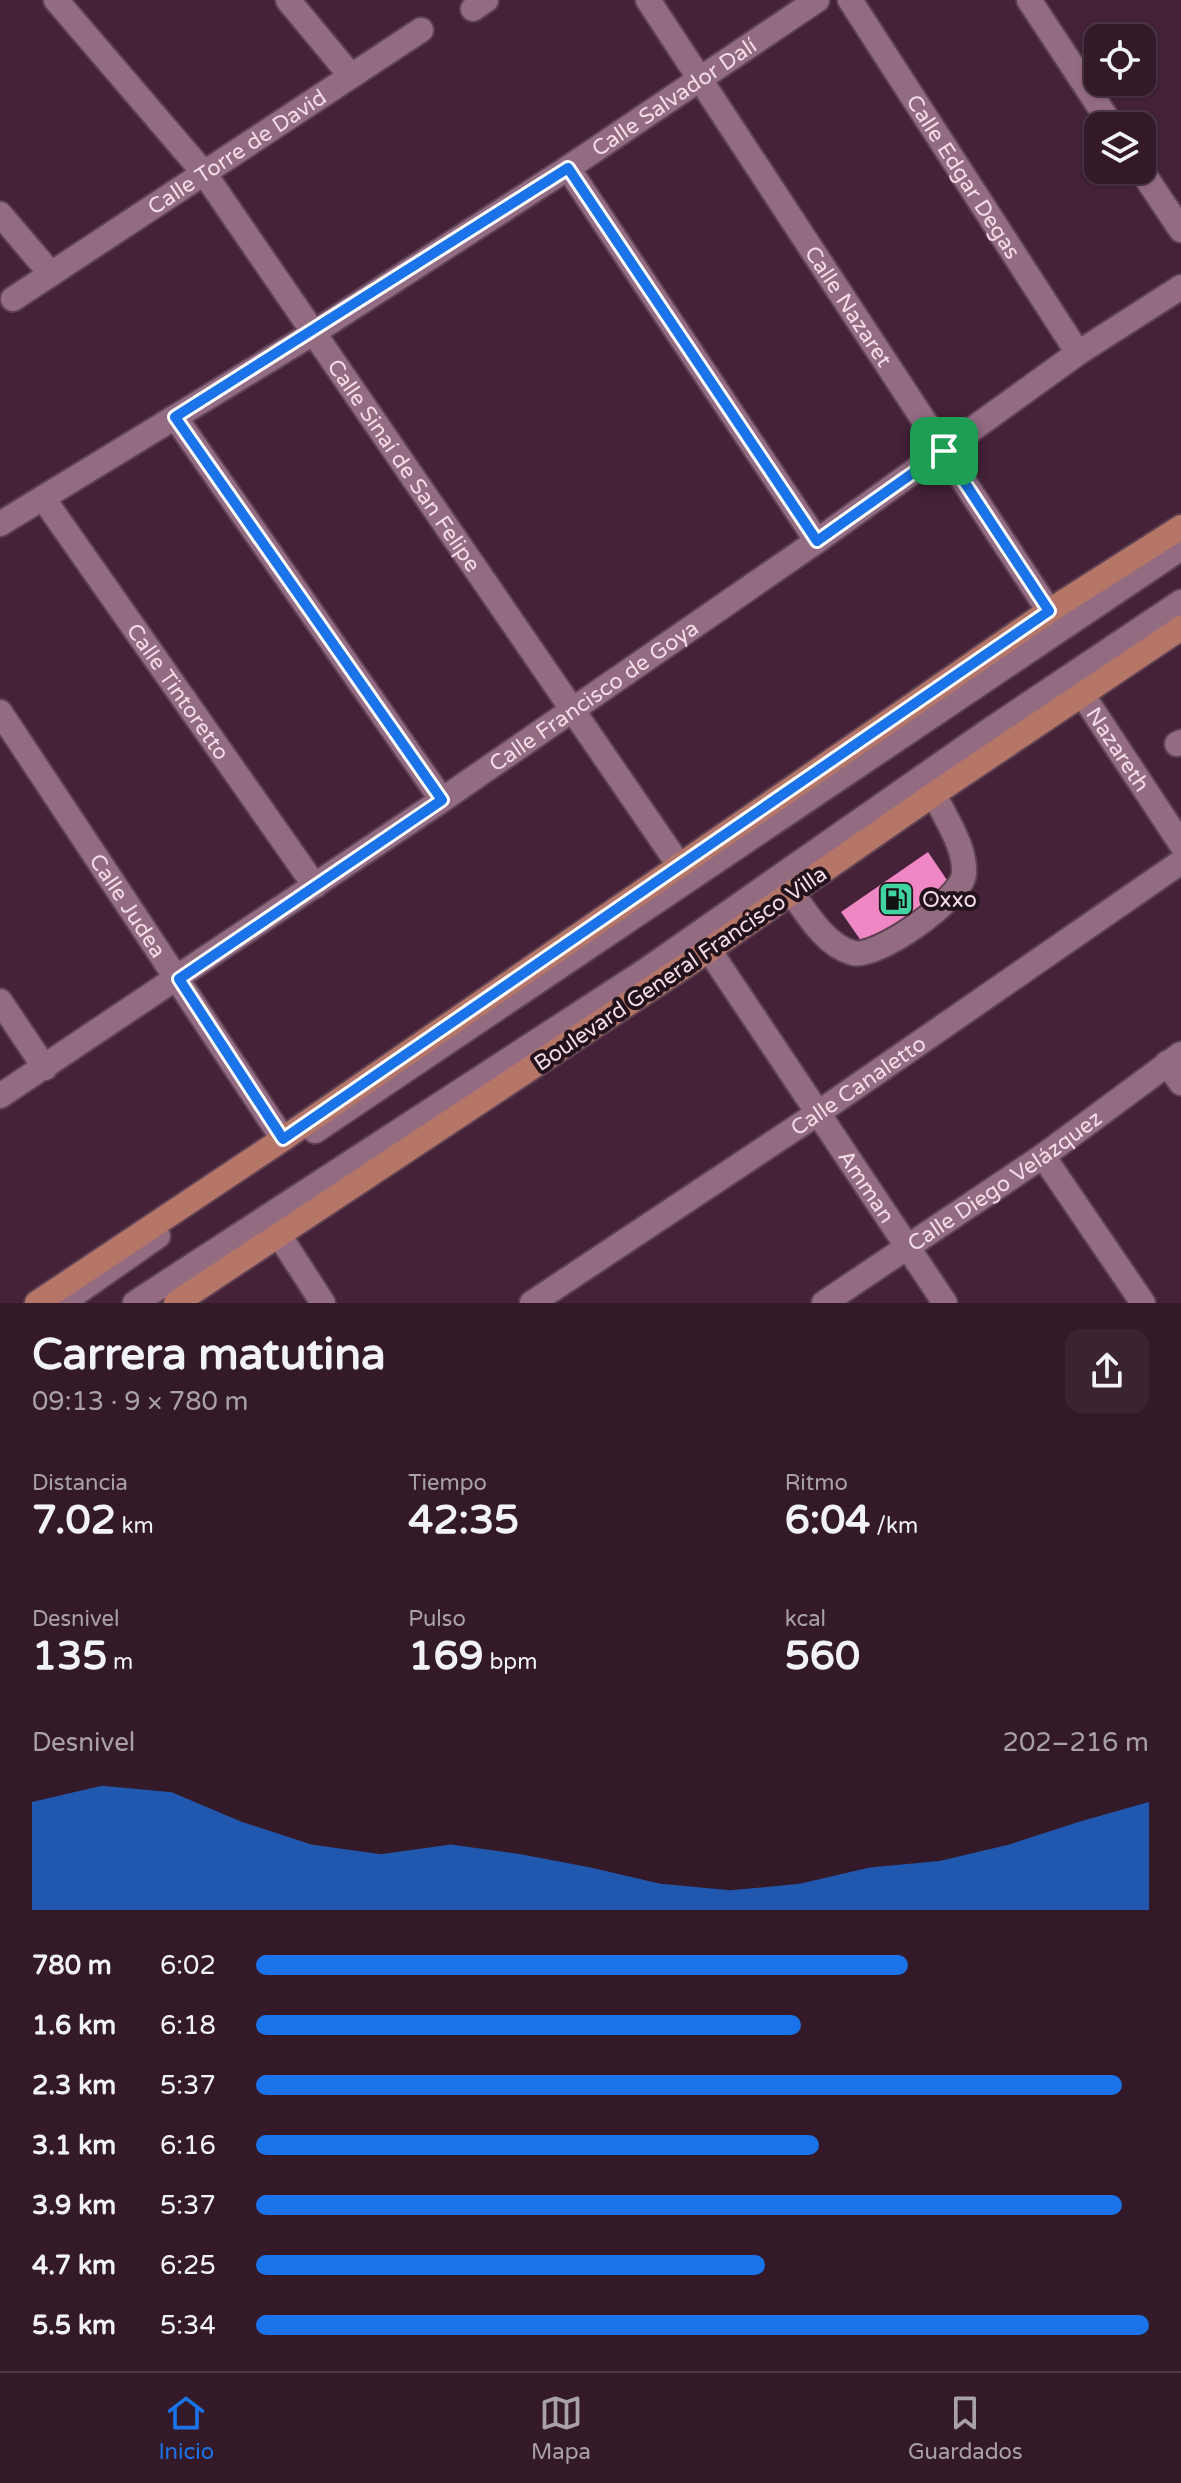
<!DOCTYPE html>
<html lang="es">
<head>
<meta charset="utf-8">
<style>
  body { margin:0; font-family:"Varela Round",sans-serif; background:#3c2331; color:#f1f3f6; height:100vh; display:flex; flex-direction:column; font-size:30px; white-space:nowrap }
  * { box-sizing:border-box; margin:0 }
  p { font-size:26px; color:#a9a1a8 }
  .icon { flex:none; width:44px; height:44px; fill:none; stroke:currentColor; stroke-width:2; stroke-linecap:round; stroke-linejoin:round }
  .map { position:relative; height:1303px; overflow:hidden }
  .drawer { display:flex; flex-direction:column; background:#341a29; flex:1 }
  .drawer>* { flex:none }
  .buttons { position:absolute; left:1084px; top:24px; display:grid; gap:16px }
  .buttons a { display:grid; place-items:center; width:72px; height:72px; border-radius:16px; background:#341a29; box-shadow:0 2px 6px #0004,0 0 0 2px #4e3846; font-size:40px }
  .pin { position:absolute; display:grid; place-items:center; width:68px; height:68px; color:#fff; margin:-34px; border-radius:16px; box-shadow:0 4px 12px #0006 }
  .round { display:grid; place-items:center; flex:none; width:84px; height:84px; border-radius:16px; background:#3c2331 }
  .overview { display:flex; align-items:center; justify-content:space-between; height:136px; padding:0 32px }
  h1 { font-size:44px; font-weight:700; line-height:60px }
  .metrics { display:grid; grid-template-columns:repeat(3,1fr); gap:12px; height:136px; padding:8px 32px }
  .metrics div { display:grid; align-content:center }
  .metrics b { font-size:40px; font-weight:700 }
  .metrics small { font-size:22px; font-weight:400 }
  .metrics p { font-size:22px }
  .chart { height:224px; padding:16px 32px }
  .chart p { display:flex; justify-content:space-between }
  .chart svg { width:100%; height:144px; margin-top:8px; fill:#1a73e8; opacity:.7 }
  ul { padding:0 32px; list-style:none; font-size:26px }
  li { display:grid; grid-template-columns:128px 96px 1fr; align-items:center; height:60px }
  li i { height:20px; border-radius:10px; background:#1a73e8 }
  .dock { display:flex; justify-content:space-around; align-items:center; height:112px; border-top:2px solid #4e3846; background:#341a29; font-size:22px; color:#a9a1a8 }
  .dock a { display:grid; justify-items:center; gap:4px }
  .dock .active { color:#1a73e8 }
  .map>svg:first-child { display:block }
  .building { fill:#ef87c4 }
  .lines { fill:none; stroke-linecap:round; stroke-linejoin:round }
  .minor-casing { stroke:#5e4153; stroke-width:28 }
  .major-casing { stroke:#5e4153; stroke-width:28 }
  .minor { stroke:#946c82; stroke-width:24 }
  .major { stroke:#b57668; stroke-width:24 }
  .route-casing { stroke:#fff; stroke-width:16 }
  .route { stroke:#1a73e8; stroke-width:10 }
  .labels { text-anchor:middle; stroke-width:8; stroke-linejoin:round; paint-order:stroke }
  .street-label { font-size:22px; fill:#f3dce8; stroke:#22121b }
  .poi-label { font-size:22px; fill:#f3dce8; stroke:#22121b; text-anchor:start }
</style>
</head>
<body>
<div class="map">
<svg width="1181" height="1303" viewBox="0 0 1181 1303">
  <rect width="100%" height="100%" fill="#452237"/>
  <!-- building -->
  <path class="building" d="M928,852L951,886L864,945L841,912Z"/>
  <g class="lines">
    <!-- minor casing -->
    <g class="minor-casing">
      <g id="minor">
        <path id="s1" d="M56,0L204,173L679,865"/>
        <path d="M288,0L351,76"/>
        <path id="s2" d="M648,0L1049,611"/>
        <path id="s3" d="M850,0L1078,353"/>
        <path d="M1029,0L1112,126"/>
        <path d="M473,9L486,0"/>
        <path d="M568,168L817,541"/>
        <path d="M1141,170L1181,230"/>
        <path d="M0,214L51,274"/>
        <path id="s4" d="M13,299L421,30"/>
        <path d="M175,417L442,800"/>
        <path id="s5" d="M43,498L315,886"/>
        <path id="s6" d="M0,524L313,333L568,168L817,0"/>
        <path id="s7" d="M1082,694L1181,844"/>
        <path id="s8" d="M0,712L283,1139"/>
        <path d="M1177,744L1181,742"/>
        <path d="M792,893C808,915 825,945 853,953C877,959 961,900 964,874C966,847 945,818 934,794"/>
        <path id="s9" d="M709,950L945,1303"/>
        <path d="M0,1001L45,1068"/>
        <path d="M1167,1063L1181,1083"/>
        <path id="s10" d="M0,1096L442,800L817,541L1078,353L1181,287"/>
        <path d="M315,1131L1181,548"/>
        <path d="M1043,1156L1143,1303"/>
        <path d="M279,1235L323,1303"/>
        <path d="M62,1303L158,1236"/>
        <path d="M135,1303L645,971L987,732L1181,602"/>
        <path id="s11" d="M532,1303L818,1113L1181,862"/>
        <path id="s12" d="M824,1303L1043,1156L1181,1054"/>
      </g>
    </g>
    <!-- major casing -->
    <g class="major-casing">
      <g id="major">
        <path d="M37,1303L283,1139L1049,611L1181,527"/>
        <path d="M176,1303L709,950L934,794L1181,628"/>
      </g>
    </g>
    <!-- minor -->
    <use href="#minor" class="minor"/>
    <!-- major -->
    <use href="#major" class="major"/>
  </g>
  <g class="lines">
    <!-- route casing -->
    <g class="route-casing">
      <path id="route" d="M568,168L817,541L944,451L1049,611L283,1139L179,979L442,800L175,417Z"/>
    </g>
    <!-- route -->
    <use href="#route" class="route"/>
  </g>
  <!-- icons -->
  <defs>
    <g id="fuel-square" transform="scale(1.8)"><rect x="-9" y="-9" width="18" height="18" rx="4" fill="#42d4a0" stroke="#22121b"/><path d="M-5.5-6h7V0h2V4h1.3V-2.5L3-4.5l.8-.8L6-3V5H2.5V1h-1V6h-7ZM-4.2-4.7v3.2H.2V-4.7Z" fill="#111"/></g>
  </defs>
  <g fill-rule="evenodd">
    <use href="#fuel-square" x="896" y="899"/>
  </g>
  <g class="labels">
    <!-- street labels -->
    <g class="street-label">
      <text dy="8" stroke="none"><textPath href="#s6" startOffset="798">Calle Salvador Dalí</textPath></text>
      <text dy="8" stroke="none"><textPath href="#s4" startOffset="268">Calle Torre de David</textPath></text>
      <text dy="8" stroke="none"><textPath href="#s3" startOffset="210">Calle Edgar Degas</textPath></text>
      <text dy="8" stroke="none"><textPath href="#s2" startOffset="366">Calle Nazaret</textPath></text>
      <text dy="8" stroke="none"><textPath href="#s1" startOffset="582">Calle Sinaí de San Felipe</textPath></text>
      <text dy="8" stroke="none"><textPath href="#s5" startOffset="236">Calle Tintoretto</textPath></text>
      <text dy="8" stroke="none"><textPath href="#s10" startOffset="716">Calle Francisco de Goya</textPath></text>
      <text dy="8" stroke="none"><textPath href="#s7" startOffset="66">Nazareth</textPath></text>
      <text dy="8" stroke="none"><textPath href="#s8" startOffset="232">Calle Judea</textPath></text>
      <text transform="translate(680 968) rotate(-34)" y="8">Boulevard General Francisco Villa</text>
      <text dy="8" stroke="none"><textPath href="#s11" startOffset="392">Calle Canaletto</textPath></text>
      <text dy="8" stroke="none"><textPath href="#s12" startOffset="218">Calle Diego Velázquez</textPath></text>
      <text dy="8" stroke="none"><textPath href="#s9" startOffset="284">Amman</textPath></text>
    </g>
    <!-- poi labels -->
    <g class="poi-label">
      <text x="922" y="907">Oxxo</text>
    </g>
  </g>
</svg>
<div class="buttons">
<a><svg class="icon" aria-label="locate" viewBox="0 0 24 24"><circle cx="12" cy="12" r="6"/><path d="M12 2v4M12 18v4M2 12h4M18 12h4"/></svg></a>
<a><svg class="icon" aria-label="layers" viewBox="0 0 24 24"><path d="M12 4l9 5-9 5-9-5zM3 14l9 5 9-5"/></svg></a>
</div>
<div class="pin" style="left:944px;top:451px;background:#1e9e55"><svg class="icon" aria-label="arrive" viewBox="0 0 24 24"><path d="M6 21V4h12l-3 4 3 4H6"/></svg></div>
</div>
<section class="drawer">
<div class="overview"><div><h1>Carrera matutina</h1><p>09:13 · 9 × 780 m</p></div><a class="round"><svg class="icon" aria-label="share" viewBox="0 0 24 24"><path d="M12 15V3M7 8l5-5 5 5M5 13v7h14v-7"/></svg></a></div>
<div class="metrics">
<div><p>Distancia</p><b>7.02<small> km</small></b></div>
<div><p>Tiempo</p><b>42:35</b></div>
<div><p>Ritmo</p><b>6:04<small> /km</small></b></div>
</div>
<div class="metrics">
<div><p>Desnivel</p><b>135<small> m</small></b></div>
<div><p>Pulso</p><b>169<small> bpm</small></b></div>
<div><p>kcal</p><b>560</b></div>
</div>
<div class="chart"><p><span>Desnivel</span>202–216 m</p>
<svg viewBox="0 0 160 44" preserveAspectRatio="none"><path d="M0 44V11L10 6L20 8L30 17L40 24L50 27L60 24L70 27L80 31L90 36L100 38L110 36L120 31L130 29L140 24L150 17L160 11V44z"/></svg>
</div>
<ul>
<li><b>780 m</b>6:02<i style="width:73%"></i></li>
<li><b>1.6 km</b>6:18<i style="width:61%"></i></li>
<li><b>2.3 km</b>5:37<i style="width:97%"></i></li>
<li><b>3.1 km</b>6:16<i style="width:63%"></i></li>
<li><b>3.9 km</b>5:37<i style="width:97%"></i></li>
<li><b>4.7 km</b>6:25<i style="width:57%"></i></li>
<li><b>5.5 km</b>5:34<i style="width:100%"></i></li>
</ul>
</section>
<nav class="dock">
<a class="active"><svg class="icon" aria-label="home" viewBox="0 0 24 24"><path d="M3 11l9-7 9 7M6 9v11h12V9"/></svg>Inicio</a>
<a><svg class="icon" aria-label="map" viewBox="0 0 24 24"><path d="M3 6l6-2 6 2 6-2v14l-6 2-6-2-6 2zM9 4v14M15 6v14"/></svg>Mapa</a>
<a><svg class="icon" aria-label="saved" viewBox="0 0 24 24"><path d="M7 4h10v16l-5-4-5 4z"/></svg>Guardados</a>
</nav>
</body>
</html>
